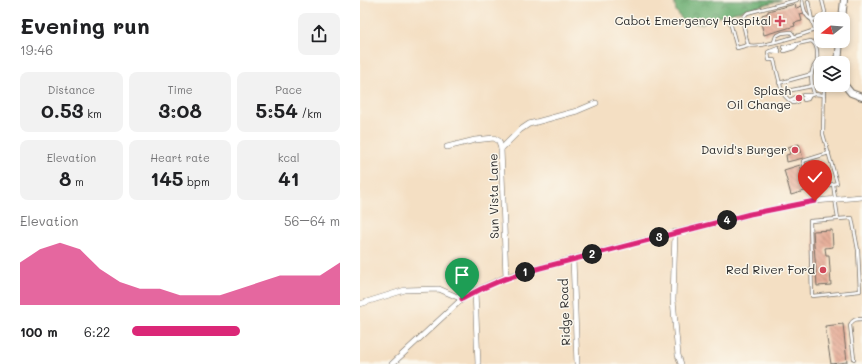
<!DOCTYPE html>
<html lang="en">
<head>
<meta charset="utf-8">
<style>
  body { margin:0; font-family:Mali,sans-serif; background:#f2f2f2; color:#202124; height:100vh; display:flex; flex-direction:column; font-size:15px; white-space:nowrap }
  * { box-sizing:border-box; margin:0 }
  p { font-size:13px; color:#757577 }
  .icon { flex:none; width:22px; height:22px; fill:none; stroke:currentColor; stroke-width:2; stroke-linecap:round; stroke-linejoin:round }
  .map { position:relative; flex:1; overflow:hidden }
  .details { display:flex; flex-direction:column; background:#fff; width:360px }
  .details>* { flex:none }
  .needle { width:26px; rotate:253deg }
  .buttons { position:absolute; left:454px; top:12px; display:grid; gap:8px }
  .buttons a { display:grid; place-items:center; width:36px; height:36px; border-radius:8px; background:#fff; box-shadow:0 2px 6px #0003; font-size:20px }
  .pin { position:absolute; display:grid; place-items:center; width:34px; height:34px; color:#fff; margin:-41px -17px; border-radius:50% 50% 50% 0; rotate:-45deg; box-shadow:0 0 4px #0007 }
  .pin .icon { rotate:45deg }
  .km { position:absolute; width:20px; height:20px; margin:-10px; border-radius:50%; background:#222; color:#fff; font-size:11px; line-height:20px; text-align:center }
  .round { display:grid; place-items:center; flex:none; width:42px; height:42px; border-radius:8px; background:#f2f2f2 }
  .overview { display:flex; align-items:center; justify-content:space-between; height:68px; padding:0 20px }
  h1 { font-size:22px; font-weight:800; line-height:30px }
  .figures { display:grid; grid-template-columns:repeat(3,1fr); gap:6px; height:68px; padding:4px 20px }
  .figures div { display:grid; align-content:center; border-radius:8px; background:#f2f2f2; text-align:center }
  .figures b { font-size:20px; font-weight:800 }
  .figures small { font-size:11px; font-weight:400 }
  .figures p { font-size:11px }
  .chart { height:112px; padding:8px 20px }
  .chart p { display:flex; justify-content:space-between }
  .chart svg { width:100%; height:72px; margin-top:4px; fill:#db2777; opacity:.7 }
  ul { padding:0 20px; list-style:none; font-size:13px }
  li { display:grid; grid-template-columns:64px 48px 1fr; align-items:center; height:30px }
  li i { height:10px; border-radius:5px; background:#db2777 }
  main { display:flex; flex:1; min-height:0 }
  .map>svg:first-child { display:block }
  .forest { fill:url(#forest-crowns); stroke:#4c6c4e }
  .building { fill:url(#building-back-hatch) }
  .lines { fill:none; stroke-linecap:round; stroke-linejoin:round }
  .service-casing { stroke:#716a60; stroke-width:4 }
  .minor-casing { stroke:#716a60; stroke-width:6 }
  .tertiary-casing { stroke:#716a60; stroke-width:8 }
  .service { stroke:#fff; stroke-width:2.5 }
  .minor { stroke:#fff; stroke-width:5 }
  .tertiary { stroke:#fff; stroke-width:6 }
  .route-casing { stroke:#fff; stroke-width:8 }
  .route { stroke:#db2777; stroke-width:5 }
  .poi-dot { fill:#d1495b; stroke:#fbf7ec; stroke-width:1.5 }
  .labels { text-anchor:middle; stroke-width:3; stroke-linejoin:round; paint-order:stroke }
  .poi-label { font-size:12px; fill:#2b2b2b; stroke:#fbf7ec; text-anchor:end }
  .street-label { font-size:12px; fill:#2b2b2b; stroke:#fbf7ec }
</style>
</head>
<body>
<main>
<section class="details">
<div class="overview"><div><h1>Evening run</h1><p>19:46</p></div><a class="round"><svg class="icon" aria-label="share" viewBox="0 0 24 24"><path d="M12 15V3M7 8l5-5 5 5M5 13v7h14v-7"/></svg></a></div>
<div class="figures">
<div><p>Distance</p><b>0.53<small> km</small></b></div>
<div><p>Time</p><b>3:08</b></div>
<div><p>Pace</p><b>5:54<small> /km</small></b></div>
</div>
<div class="figures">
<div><p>Elevation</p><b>8<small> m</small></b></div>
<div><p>Heart rate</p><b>145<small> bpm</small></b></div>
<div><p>kcal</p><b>41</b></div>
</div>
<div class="chart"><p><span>Elevation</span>56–64 m</p>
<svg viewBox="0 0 160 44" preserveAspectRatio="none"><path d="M0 44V18L10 10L20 6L30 10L40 22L50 30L60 34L70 34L80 38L90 38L100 38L110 34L120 30L130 26L140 26L150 26L160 18V44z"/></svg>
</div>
<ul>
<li><b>100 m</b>6:22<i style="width:52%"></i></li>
</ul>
</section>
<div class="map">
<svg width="502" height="364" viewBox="0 0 502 364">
  <defs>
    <pattern id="forest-crowns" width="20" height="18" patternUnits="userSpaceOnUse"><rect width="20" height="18" fill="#6cae72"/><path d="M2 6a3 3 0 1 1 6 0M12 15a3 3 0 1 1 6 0" fill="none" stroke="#598e5e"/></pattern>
    <pattern id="building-back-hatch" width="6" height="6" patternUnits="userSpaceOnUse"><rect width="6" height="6" fill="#e4a792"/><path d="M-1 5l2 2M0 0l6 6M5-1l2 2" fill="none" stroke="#b98877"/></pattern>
  </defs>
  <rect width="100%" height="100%" fill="#fbf7ec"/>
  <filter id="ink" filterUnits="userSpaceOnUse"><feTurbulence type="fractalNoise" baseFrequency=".025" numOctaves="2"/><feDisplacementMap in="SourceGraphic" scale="8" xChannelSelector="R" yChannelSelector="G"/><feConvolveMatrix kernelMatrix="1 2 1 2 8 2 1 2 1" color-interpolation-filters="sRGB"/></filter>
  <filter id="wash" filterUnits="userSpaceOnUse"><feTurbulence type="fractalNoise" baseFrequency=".012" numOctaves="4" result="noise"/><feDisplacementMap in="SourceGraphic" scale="16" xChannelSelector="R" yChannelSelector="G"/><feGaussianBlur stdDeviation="0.9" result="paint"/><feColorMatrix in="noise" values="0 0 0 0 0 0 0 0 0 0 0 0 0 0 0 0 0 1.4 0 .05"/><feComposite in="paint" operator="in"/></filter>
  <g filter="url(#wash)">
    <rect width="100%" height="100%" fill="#f4dfc3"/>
    <!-- forest -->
    <path class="forest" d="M314,0H422L355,18L341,24L323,21L316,11Z"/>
    <g id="blocks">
      <!-- building -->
      <g class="building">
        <path d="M435,4L436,8L442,6L444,13L440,14L442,21L434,23L435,26L404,35L400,19H403L402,15L408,13V11Z"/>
        <path d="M439,144L443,158L427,162L426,155L430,154L428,147Z"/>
        <path d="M440,165L448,190L431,195L424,170Z"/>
        <path d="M472,230L473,247L465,248L466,255H469L471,285L457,286L453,231Z"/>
        <path d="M483,324L487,362L471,364L465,326Z"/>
      </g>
    </g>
  </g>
  <g filter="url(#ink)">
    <use href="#blocks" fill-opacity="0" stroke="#716a60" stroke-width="1"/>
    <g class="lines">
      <!-- service casing -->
      <g class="service-casing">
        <g id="service">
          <path d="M437,0L387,13L382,19L388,45C400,49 447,33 461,28"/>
          <path d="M442,0C444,8 444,16 452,20"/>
          <path d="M448,1L452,20"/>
          <path d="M382,19L370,22L377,48L388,45"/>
          <path d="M455,30L452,20L463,17L465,12L462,0"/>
          <path d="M414,42L416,36L422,33L431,32L434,36"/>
          <path d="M423,47L451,41C459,45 457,56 457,63"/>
          <path d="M418,48L408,52L409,60H414L422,92L452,86"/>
          <path d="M424,49L435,46"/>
          <path d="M410,51L419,52"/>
          <path d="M413,51L419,50"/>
          <path d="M424,51L434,48L437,45"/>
          <path d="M461,69L458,63H456C449,71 451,85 454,94L464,95"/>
          <path d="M419,83L452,74"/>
          <path d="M464,85L463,134L477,183L473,184L478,219L450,221L452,296L500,291L498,250L492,218L478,219"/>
          <path d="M422,93L429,100H437"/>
          <path d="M443,95H450"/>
          <path d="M443,98L454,94"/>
          <path d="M430,100L436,97"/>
          <path d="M444,100L448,99L450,95"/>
          <path d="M430,101L433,103L437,102"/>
          <path d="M469,153L443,161L450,185C456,192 465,186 473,184"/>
          <path d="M494,359L490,325C493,319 496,319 502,319"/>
        </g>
      </g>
      <!-- minor casing -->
      <g class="minor-casing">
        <g id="minor">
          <path d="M87,147L115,140L134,138L139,141L141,149"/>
          <path d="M315,232L313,300L318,355L321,364"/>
          <path d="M213,259L217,364"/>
          <path d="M146,277L141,149L160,130L169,124L217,111L236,103"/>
          <path d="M115,291L118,364"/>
          <path d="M0,304L45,290L79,289L102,299"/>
          <path d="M32,364L102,299L115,291L146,277L213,259L390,214L455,201L502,197"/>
        </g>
      </g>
      <!-- tertiary casing -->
      <g class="tertiary-casing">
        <g id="tertiary">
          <path d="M482,19L484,0"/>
          <path d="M478,63L480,41"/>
          <path d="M483,83L491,93L502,97"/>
        </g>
      </g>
      <!-- service -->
      <use href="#service" class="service"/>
      <!-- minor -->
      <use href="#minor" class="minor"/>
      <!-- tertiary -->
      <use href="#tertiary" class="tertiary"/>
    </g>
  </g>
  <g class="lines" filter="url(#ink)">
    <!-- route casing -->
    <g class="route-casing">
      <path id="route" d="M102,299C128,284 151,276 180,268L390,214L455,201"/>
    </g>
    <!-- route -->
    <use href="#route" class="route"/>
  </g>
  <!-- markers -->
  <g class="poi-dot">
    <path d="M418 15h4v4h4v4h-4v4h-4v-4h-4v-4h4z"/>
    <circle cx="439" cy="98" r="4"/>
    <circle cx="435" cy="150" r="4"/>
    <circle cx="463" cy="270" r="4"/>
  </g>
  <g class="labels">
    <!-- poi labels -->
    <g class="poi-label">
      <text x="411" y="25">Cabot Emergency Hospital</text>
      <text x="431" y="95">Splash<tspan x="431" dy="14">Oil Change</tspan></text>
      <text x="427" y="154">David's Burger</text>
      <text x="455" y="274">Red River Ford</text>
    </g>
    <!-- street labels -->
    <g class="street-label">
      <text transform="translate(134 196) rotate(-91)" y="4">Sun Vista Lane</text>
      <text transform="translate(205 312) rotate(-92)" y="4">Ridge Road</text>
    </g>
  </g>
</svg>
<div class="buttons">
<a><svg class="needle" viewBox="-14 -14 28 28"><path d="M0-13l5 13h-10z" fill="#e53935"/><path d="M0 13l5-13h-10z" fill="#757577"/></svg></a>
<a><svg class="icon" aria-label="layers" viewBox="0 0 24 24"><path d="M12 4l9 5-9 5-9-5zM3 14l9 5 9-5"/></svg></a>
</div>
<div class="pin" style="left:102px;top:299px;background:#1e9e55"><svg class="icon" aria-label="arrive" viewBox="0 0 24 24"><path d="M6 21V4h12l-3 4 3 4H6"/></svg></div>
<div class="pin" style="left:455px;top:201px;background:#d93025"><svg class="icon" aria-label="check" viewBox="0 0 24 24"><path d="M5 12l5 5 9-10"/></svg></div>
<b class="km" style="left:165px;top:272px">1</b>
<b class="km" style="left:232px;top:254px">2</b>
<b class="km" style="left:299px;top:237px">3</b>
<b class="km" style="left:367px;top:220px">4</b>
</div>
</main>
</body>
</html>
